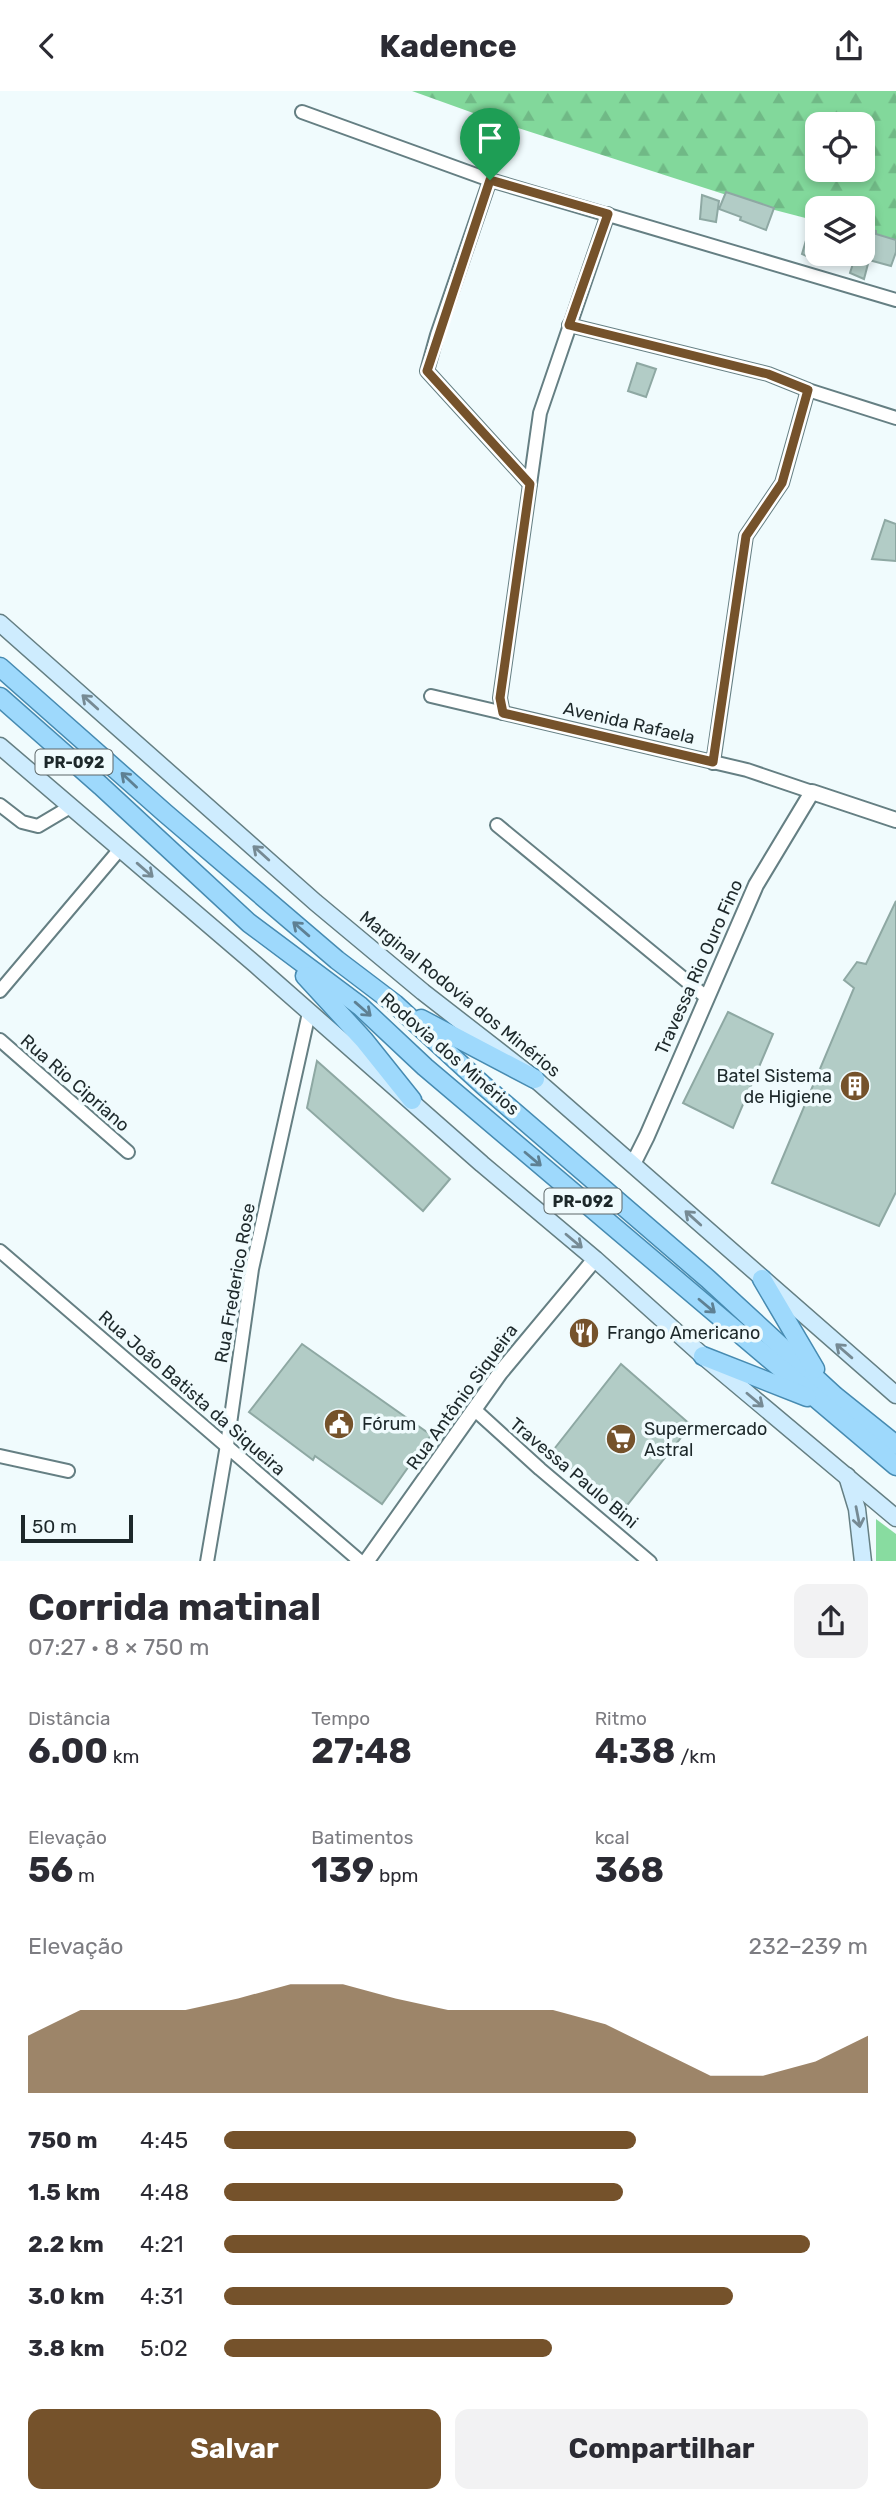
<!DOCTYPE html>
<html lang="pt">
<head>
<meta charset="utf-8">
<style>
  body { margin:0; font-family:Rubik,sans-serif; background:#f2f2f3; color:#2b2b33; height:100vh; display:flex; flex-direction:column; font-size:26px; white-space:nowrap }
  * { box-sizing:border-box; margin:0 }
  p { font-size:23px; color:#7c7c81 }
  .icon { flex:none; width:38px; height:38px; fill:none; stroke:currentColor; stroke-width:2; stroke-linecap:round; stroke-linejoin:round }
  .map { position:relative; height:1470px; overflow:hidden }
  .drawer { display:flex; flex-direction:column; background:#fff; flex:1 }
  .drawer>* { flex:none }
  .controls { position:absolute; left:805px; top:21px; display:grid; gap:14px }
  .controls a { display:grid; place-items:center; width:70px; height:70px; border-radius:14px; background:#fff; box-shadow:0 4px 10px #0003; font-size:35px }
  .scale { position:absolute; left:21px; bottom:18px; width:112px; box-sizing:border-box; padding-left:7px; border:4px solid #1d282a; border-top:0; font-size:19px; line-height:24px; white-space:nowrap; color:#1d282a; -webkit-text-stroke:5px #f0fbfd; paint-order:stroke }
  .pin { position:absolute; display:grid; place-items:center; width:60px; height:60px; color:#fff; margin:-72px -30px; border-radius:50% 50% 50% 0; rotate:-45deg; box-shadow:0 0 7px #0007 }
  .pin .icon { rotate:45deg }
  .round { display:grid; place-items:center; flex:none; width:74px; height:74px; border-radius:14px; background:#f2f2f3 }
  .head { display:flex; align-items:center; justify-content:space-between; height:119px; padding:0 28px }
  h1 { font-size:38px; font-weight:700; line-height:52px }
  .figures { display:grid; grid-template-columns:repeat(3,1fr); gap:10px; height:119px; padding:7px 28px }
  .figures div { display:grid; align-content:center }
  .figures b { font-size:35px; font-weight:700 }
  .figures small { font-size:19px; font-weight:400 }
  .figures p { font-size:19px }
  .chart { height:196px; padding:14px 28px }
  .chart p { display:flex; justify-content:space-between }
  .chart svg { width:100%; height:126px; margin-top:7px; fill:#75522b; opacity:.7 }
  .cta { display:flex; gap:14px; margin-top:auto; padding:14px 28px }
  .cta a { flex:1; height:80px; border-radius:14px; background:#75522b; color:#fff; font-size:28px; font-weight:700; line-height:80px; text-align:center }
  .cta a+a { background:#f2f2f3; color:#2b2b33 }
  ul { padding:0 28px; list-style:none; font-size:23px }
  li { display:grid; grid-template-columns:112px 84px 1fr; align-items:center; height:52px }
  li i { height:18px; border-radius:9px; background:#75522b }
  header { display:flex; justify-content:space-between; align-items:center; height:91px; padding:0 28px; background:#fff; font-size:32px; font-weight:700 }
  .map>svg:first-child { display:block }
  .forest { fill:url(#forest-firs); fill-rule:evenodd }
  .park { fill:#88dca0 }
  .building { fill:#b2ccc6; stroke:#8ea8a3; stroke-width:2 }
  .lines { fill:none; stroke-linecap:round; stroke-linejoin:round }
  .minor-casing { stroke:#657f83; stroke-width:16 }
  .tertiary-casing { stroke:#657f83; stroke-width:18 }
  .secondary-casing { stroke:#657f83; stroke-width:19 }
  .primary-casing { stroke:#478bb1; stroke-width:21 }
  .minor { stroke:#fff; stroke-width:12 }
  .tertiary { stroke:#fff; stroke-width:14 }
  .secondary { stroke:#ceecfe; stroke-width:16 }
  .primary { stroke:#9ed9fc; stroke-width:18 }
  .oneway { stroke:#768a94 }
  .oneway2 { stroke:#5e8093 }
  .route-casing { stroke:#fff; stroke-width:14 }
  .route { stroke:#75522b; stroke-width:9 }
  .labels { text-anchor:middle; stroke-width:7; stroke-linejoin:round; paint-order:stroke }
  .shield { fill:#f0fbfd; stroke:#5c6769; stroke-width:2 }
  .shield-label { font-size:16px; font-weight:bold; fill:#1d282a }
  .street-label { font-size:18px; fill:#1d282a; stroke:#f0fbfd }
  .poi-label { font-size:18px; fill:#1d282a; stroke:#f0fbfd; text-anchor:start }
</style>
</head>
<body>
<header><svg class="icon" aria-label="back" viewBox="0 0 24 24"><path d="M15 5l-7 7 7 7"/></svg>Kadence<svg class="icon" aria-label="share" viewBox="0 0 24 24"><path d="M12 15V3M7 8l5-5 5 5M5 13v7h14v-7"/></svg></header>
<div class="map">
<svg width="896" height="1471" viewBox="0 0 896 1471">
  <defs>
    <pattern id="forest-firs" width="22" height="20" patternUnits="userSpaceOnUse" patternTransform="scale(1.75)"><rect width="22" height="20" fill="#82d89b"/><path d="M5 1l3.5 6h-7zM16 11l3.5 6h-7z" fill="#70b986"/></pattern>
  </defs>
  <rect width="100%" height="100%" fill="#f0fbfd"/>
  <!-- forest -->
  <path class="forest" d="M412,0H896V150L863,142V117H817V130L767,117L490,28ZM817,33H863V79H817Z"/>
  <!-- park -->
  <path class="park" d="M876,1428L896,1443V1470H876Z"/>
  <!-- building -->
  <g class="building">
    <path d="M726,101L774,117L766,139L740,129L741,126L719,118Z"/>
    <path d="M702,104L719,110L716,131L700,128Z"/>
    <path d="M814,122H817V170L802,163Z"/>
    <path d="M863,136L876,140V143L896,149V161L891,175L869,169L864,188L850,182L856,163H863Z"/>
    <path d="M637,272L656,278L646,306L628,300Z"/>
    <path d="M885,429L896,433V470L872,468Z"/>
    <path d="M896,810V1101L879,1135L772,1092L854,897L844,889L857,871L866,873Z"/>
    <path d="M728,921L773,943L733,1037L683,1012Z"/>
    <path d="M317,970L450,1088L423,1120L307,1017Z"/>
    <path d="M302,1253L431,1344L382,1413L315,1365L313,1369L249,1321Z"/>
    <path d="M621,1273L691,1334L624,1418L551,1362Z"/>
  </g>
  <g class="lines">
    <!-- minor casing -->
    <g class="minor-casing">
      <g id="minor">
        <path d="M302,21L490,89L896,209"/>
        <path d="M490,89L437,244L427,280L530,393"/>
        <path d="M569,234L768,283L808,299L896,327"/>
        <path d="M431,605L747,679L812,701"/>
        <path d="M503,622L500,607L540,322L608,123"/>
        <path d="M713,672L746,445L782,392L808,299"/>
        <path d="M0,714L22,731L38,735L70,716"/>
        <path d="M497,734L706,906"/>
        <path d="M0,900L120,758"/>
        <path d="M0,949L128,1061"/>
        <path d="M0,1160L361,1471"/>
        <path d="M475,1319L540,1378L650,1471"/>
        <path d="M0,1365L68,1380"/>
        <path d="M207,1471L227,1354L252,1178L309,922"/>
      </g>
    </g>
    <!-- tertiary casing -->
    <g class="tertiary-casing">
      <g id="tertiary">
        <path d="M633,1073L647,1045L756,794L812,701L896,729"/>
        <path d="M366,1471L500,1282L595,1168"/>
      </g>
    </g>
    <!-- secondary casing -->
    <g class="secondary-casing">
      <g id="secondary">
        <path d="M0,532L315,811L423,901L535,988L896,1304"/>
        <path d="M0,655L256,874L482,1073L595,1168L703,1265L896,1427"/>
        <path d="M847,1385L857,1418L863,1471"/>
      </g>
    </g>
    <!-- primary casing -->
    <g class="primary-casing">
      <g id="primary">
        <path d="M0,576L165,722L337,869L395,913L483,994L708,1188L835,1305L896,1354"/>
        <path d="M0,606L101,695L249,832L360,915L425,976L896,1375"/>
        <path d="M305,885L364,949L412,1009"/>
        <path d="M421,928L535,988"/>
        <path d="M762,1188L815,1278"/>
        <path d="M703,1265L807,1306"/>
      </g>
    </g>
    <!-- minor -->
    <use href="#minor" class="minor"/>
    <!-- tertiary -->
    <use href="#tertiary" class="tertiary"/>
    <!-- secondary -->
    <use href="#secondary" class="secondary"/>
    <!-- primary -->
    <use href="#primary" class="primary"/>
  </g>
  <!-- one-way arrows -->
  <defs><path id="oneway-shaft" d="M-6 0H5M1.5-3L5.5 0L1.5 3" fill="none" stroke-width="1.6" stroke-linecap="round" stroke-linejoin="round" transform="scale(1.75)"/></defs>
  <g class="oneway">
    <use href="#oneway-shaft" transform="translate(90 611) rotate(-138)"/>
    <use href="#oneway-shaft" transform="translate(261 762) rotate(-138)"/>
    <use href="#oneway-shaft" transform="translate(145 779) rotate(41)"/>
    <use href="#oneway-shaft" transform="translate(693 1127) rotate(-138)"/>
    <use href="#oneway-shaft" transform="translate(574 1150) rotate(40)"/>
    <use href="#oneway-shaft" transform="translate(844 1260) rotate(-139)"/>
    <use href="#oneway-shaft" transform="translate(755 1309) rotate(40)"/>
    <use href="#oneway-shaft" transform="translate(858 1426) rotate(79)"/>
  </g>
  <g class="oneway2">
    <use href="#oneway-shaft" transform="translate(129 689) rotate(-137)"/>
    <use href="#oneway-shaft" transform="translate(301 838) rotate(-139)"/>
    <use href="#oneway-shaft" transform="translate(363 918) rotate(41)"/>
    <use href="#oneway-shaft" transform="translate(533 1068) rotate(40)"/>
    <use href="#oneway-shaft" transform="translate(707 1215) rotate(40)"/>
  </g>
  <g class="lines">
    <!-- route casing -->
    <g class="route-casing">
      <path id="route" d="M490,89L608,123L569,234L768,283L808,299L782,392L746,445L713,671L503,622L500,607L530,393L427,280Z"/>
    </g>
    <!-- route -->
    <use href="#route" class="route"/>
  </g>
  <!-- icons -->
  <defs>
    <g id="building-disc" transform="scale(1.575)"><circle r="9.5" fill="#75522b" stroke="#f0fbfd"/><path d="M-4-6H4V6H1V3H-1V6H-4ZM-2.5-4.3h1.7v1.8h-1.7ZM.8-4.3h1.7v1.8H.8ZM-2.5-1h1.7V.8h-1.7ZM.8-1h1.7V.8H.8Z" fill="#fff"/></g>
    <g id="restaurant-disc" transform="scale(1.575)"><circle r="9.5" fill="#75522b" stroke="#f0fbfd"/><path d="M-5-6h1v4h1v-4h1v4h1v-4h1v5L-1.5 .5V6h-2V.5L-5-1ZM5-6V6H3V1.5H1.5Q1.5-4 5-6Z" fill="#fff"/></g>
    <g id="civic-disc" transform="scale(1.575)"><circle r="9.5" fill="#75522b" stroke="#f0fbfd"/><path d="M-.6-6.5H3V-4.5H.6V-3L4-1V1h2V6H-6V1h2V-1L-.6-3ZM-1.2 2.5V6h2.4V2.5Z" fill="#fff"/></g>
    <g id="supermarket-disc" transform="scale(1.575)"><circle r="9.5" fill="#75522b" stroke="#f0fbfd"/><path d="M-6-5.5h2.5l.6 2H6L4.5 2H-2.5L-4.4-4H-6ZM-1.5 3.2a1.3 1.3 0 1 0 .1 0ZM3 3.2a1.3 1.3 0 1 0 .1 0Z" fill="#fff"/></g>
  </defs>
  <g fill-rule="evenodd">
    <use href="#building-disc" x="855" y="995"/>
    <use href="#restaurant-disc" x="584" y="1242"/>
    <use href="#civic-disc" x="339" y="1333"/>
    <use href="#supermarket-disc" x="621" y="1348"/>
  </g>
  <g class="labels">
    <!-- shield labels -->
    <g class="shield">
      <rect x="35.5" y="658.5" width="77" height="25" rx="5"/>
      <rect x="544.5" y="1097.5" width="77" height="25" rx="5"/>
    </g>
    <g class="shield-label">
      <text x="74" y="677">PR-092</text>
      <text x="583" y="1116">PR-092</text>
    </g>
    <!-- street labels -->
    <g class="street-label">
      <text transform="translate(629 632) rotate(13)" y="6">Avenida Rafaela</text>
      <text transform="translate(699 876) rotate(-66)" y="6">Travessa Rio Ouro Fino</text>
      <text transform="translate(460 903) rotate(39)" y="6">Marginal Rodovia dos Minérios</text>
      <text transform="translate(450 963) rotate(41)" y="6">Rodovia dos Minérios</text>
      <text transform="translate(75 992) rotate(41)" y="6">Rua Rio Cipriano</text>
      <text transform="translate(235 1192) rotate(-80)" y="6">Rua Frederico Rose</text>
      <text transform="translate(192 1302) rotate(41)" y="6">Rua João Batista da Siqueira</text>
      <text transform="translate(462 1306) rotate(-54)" y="6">Rua Antônio Siqueira</text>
      <text transform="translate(574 1382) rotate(40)" y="6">Travessa Paulo Bini</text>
    </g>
    <!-- poi labels -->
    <g class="poi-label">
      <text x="832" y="991" text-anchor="end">Batel Sistema<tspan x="832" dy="21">de Higiene</tspan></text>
      <text x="607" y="1248">Frango Americano</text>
      <text x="362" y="1339">Fórum</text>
      <text x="644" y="1344">Supermercado<tspan x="644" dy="21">Astral</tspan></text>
    </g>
  </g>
</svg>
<div class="controls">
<a><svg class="icon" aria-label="locate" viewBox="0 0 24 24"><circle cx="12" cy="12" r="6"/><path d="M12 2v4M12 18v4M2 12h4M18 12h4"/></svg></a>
<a><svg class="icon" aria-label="layers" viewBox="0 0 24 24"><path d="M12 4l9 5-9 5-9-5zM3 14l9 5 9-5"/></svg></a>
</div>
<div class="scale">50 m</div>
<div class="pin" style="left:490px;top:89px;background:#1e9e55"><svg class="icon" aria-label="arrive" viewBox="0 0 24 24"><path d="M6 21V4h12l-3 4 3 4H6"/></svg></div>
</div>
<section class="drawer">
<div class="head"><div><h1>Corrida matinal</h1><p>07:27 · 8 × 750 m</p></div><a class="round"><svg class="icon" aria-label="share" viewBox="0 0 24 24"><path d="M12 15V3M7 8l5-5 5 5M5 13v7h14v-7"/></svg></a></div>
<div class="figures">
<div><p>Distância</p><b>6.00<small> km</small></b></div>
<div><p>Tempo</p><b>27:48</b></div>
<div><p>Ritmo</p><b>4:38<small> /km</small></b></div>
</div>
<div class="figures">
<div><p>Elevação</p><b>56<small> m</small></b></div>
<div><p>Batimentos</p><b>139<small> bpm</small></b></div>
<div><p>kcal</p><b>368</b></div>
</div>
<div class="chart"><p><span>Elevação</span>232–239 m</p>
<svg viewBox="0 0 160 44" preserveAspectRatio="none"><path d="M0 44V24L10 15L20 15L30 15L40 11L50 6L60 6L70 11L80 15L90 15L100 15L110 20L120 29L130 38L140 38L150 33L160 24V44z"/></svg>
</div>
<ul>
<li><b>750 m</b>4:45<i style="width:64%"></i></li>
<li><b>1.5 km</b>4:48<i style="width:62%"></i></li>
<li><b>2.2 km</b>4:21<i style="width:91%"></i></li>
<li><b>3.0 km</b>4:31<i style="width:79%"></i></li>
<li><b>3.8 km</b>5:02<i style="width:51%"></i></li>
</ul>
<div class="cta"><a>Salvar</a><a>Compartilhar</a></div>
</section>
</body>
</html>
